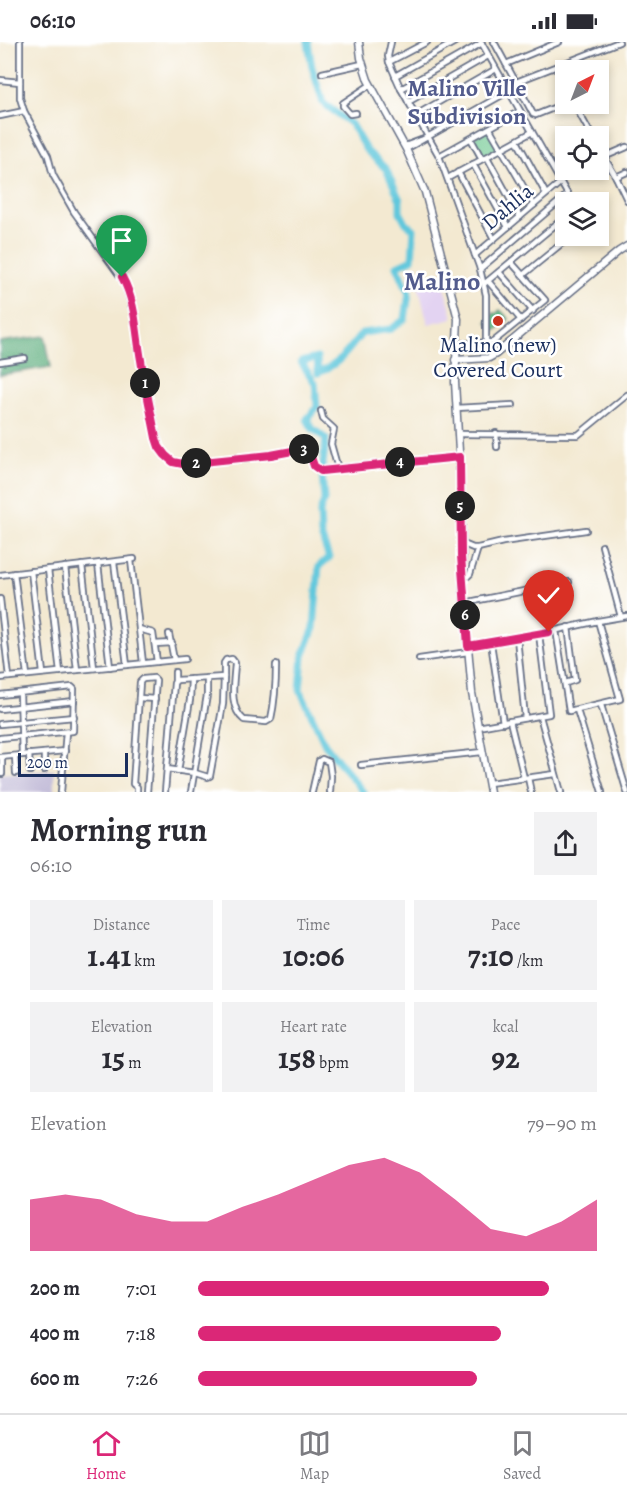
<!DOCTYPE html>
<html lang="en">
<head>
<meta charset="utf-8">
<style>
  body { margin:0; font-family:Alegreya,serif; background:#f2f2f3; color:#2b2b33; height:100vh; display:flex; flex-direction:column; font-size:22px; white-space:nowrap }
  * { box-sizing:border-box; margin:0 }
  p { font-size:20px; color:#7c7c81 }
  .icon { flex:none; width:33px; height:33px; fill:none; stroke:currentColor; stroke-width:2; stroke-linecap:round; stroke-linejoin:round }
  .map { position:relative; height:750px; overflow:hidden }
  .details { display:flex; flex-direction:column; background:#fff; flex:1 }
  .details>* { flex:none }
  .needle { width:39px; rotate:42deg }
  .buttons { position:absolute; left:555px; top:18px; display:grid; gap:12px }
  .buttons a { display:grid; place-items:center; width:54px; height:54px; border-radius:0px; background:#fff; box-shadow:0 3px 9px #0003; font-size:30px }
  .scale { position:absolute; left:18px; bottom:15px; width:110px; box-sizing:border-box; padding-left:6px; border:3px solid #1b2f5e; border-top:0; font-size:16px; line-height:21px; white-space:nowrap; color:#1b2f5e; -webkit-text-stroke:4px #fff; paint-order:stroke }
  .pin { position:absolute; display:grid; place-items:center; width:51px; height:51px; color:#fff; margin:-62px -26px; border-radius:50% 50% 50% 0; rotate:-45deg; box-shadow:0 0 6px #0007 }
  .pin .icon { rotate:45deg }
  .km { position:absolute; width:30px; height:30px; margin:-15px; border-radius:50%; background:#222; color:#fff; font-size:16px; line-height:30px; text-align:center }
  .round { display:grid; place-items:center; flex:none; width:63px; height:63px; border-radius:0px; background:#f2f2f3 }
  .overview { display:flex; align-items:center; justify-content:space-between; height:102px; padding:0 30px }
  h1 { font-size:33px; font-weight:600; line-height:45px }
  .figures { display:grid; grid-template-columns:repeat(3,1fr); gap:9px; height:102px; padding:6px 30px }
  .figures div { display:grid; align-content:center; border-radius:0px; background:#f2f2f3; text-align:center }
  .figures b { font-size:30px; font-weight:600 }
  .figures small { font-size:16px; font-weight:400 }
  .figures p { font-size:16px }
  .chart { height:168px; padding:12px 30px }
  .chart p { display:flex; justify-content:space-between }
  .chart svg { width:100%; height:108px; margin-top:6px; fill:#db2777; opacity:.7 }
  ul { padding:0 30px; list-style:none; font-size:20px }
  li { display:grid; grid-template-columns:96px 72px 1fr; align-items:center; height:45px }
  li i { height:15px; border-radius:8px; background:#db2777 }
  .status { display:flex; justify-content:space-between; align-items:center; height:42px; padding:0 30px; background:#fff; direction:ltr }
  .status svg { height:16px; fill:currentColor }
  .tab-bar { display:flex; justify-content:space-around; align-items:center; height:84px; border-top:2px solid #e1e1e2; background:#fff; font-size:16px; color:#7c7c81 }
  .tab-bar a { display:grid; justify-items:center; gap:3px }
  .tab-bar .current { color:#db2777 }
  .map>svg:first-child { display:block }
  .built { fill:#e3d3f2 }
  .industrial { fill:#c6c0da }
  .green { fill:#6ec890; stroke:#447c77; stroke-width:1.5 }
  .forest { fill:#5aac7a; stroke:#3a6e6c; stroke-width:1.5 }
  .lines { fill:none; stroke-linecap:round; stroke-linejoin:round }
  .river { stroke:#60c7dc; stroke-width:7 }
  .street-casing { stroke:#677086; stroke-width:8 }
  .secondary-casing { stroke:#677086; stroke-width:9 }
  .street { stroke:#fff; stroke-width:4.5 }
  .secondary { stroke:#fff; stroke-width:6 }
  .route-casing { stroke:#fff; stroke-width:12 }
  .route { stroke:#db2777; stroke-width:8 }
  .poi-dot { fill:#c8321e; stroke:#fff; stroke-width:2 }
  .labels { text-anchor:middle; stroke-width:5; stroke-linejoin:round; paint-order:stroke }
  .street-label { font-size:22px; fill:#1b2f5e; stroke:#fff }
  .poi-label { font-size:22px; fill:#1b2f5e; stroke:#fff }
  .neighbourhood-label { font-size:24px; font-weight:bold; fill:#535c8d; stroke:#fff }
  .quarter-label { font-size:26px; font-weight:bold; fill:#535c8d; stroke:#fff }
</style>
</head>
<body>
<div class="status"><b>06:10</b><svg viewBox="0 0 49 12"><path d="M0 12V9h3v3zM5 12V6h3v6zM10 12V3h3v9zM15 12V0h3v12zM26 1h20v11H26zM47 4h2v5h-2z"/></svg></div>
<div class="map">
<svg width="627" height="750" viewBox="0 0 627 750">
  <rect width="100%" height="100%" fill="#fff"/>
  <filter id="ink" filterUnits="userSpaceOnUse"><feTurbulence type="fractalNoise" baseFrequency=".0167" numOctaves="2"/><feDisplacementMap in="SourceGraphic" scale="12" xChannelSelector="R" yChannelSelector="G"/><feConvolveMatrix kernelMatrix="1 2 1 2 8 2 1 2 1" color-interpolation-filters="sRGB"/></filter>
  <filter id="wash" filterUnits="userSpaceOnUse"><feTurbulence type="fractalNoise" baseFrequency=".008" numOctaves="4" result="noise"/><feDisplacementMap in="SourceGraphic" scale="24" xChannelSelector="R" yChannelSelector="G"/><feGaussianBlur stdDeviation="1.35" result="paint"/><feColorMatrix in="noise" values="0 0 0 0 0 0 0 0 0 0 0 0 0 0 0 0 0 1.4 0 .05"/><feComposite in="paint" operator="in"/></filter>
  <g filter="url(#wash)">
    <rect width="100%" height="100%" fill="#f3e9d1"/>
    <!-- built -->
    <path class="built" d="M442,233L453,276L428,282L417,239Z"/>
    <!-- industrial -->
    <path class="industrial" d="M54,728V750H0V732Z"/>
    <!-- green -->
    <g class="green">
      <path d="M489,87L499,105L482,115L473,96Z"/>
      <path d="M500,268L509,277L495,289L487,280L494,271L496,272Z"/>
    </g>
    <!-- forest -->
    <path class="forest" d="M45,294L51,325L0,333V300Z"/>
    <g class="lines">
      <!-- river -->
      <path class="river" d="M308,0L312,25L323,61L351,82L366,108L386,127L400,158V170L406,181L414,187L412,217L397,224L409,251L405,277L391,287L362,291C347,310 341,321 318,331L317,316L301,320L315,341L317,365L307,377L312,386L326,397L322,430L324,458L320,470L321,493L329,516L319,524L314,586L303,614L300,648L325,702L363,750"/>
    </g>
  </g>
  <g filter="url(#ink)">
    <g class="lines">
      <!-- street casing -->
      <g class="street-casing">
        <g id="street">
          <path d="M20,0V56L24,69L48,114L53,133L74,170L125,241L134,273L141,319L159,405L163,411L173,420L183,422L271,413L303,407L310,412L314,424L321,428L460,415"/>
          <path d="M391,0L388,14L389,20L401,47L439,114L480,227L486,253V301"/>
          <path d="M481,0L572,160"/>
          <path d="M389,20L427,0"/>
          <path d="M506,22L559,0"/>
          <path d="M322,31L362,22"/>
          <path d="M395,34L455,0"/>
          <path d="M0,38L20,40"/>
          <path d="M516,40L619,0"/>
          <path d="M518,44L533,72L536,73L566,61"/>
          <path d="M401,47L482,1"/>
          <path d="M408,60L488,14"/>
          <path d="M574,62L592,94"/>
          <path d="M356,71L350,72L343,64V61L370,43"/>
          <path d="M416,73L496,27"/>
          <path d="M0,74L24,69"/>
          <path d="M490,87L534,163"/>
          <path d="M471,97L482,117"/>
          <path d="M517,99L546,152"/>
          <path d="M405,104L421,98"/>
          <path d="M598,105L616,135L627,158"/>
          <path d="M406,107L518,44L494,0"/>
          <path d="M439,114L520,69"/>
          <path d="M487,115L520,175"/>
          <path d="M604,115L627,105"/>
          <path d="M473,122L508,185"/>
          <path d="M458,130L494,197"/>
          <path d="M616,135L627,130"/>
          <path d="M448,136L532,90"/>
          <path d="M475,213L561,140"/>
          <path d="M480,227L568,152"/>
          <path d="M499,230L533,269"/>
          <path d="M523,233L571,194"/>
          <path d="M488,239L521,278"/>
          <path d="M484,242L566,174"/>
          <path d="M456,302L493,300L545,258L511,220"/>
          <path d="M0,320L25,316"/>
          <path d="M456,366L513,363"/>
          <path d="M321,369L323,377L334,387L331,402L338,427"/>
          <path d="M496,391L497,405"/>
          <path d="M458,392L578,393L627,353"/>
          <path d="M461,501L473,506H478L503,500L586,488"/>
          <path d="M602,504L621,575"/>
          <path d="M131,518L143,621"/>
          <path d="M114,520L127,623"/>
          <path d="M98,522L110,625"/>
          <path d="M82,523L94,626"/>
          <path d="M65,525L77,628"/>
          <path d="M48,527L60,630"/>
          <path d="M31,529L43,631"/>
          <path d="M14,531L27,633"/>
          <path d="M0,533L134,517"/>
          <path d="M462,534H468L470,532L478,506"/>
          <path d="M0,557L9,635"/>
          <path d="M464,561L569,540"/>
          <path d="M598,579L627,574"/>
          <path d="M139,587L153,591L157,620"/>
          <path d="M169,592L174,618"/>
          <path d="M539,592L598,579L620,657L569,669L556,588"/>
          <path d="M517,596L525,676"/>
          <path d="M491,601L503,681"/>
          <path d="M155,602L172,601"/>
          <path d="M468,604L539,592L549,672L478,685"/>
          <path d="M419,617L468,610"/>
          <path d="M175,630V639"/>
          <path d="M224,635V621L226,618L232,617L235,621C234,640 228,665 244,678L266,680L271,677C275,659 276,641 276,623"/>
          <path d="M0,636L185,617"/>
          <path d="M566,641L575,638L568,585"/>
          <path d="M20,651L22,713"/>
          <path d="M0,653L72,645L74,647L73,689L0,696"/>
          <path d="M139,656L155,657"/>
          <path d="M601,663L627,750"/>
          <path d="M0,667L74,659"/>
          <path d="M577,668L602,750"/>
          <path d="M540,674L561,750"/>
          <path d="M510,679L524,736"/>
          <path d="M0,682L74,675"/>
          <path d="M44,711V728"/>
          <path d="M29,712L30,729"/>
          <path d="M15,714L16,731"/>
          <path d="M0,715L65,709"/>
          <path d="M2,715V732"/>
          <path d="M361,723L482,710"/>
          <path d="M178,729L190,658L191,637"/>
          <path d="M528,736L531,750"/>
          <path d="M489,741L555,732"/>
          <path d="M61,750L66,690"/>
          <path d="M137,750V745L133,742L140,640L143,637L154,636L156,638L147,750"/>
          <path d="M165,750L174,641L177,638L224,635L223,662L210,734L208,735L195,731L167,727"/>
          <path d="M191,750L207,653V636"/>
          <path d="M312,750L319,719L322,717L329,720L331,734L330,750"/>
        </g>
      </g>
      <!-- secondary casing -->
      <g class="secondary-casing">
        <g id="secondary">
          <path d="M359,0L361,16L368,38L406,107L425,150L458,277L455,340L460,427L463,547L472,651L490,750"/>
          <path d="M455,318L489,316L496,312L619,209L627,204"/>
        </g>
      </g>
      <!-- street -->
      <use href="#street" class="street"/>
      <!-- secondary -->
      <use href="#secondary" class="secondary"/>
    </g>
  </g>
  <g class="lines" filter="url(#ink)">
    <!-- route casing -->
    <g class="route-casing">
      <path id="route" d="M122,235C136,260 136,291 141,318C145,344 151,370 156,396L159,405L165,413L173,420L183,422L271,413L303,407L310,412L314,424L321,429L460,415L461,514L468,604L549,590"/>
    </g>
    <!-- route -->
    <use href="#route" class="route"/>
  </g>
  <!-- markers -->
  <circle class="poi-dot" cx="498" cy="279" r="6"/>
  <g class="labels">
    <!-- street labels -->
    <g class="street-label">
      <text transform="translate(507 164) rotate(-40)" y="8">Dahlia</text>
    </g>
    <!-- poi labels -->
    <g class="poi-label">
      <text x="498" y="310">Malino (new)<tspan x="498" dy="25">Covered Court</tspan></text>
    </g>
    <!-- neighbourhood labels -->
    <g class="neighbourhood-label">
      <text x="467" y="54">Malino Ville<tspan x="467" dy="28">Subdivision</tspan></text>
    </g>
    <!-- quarter labels -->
    <g class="quarter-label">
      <text x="442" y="248">Malino</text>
    </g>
  </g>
</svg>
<div class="buttons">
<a><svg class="needle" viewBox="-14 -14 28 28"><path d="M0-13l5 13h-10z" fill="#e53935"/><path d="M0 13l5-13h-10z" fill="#7c7c81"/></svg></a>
<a><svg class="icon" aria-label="locate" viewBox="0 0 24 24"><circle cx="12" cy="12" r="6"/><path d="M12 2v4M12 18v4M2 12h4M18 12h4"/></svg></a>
<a><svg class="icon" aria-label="layers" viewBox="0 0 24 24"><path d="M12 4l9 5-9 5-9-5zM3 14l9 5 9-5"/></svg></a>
</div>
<div class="scale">200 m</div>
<div class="pin" style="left:122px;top:235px;background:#1e9e55"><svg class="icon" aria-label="arrive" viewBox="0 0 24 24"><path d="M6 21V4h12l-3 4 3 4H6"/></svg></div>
<div class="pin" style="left:549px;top:590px;background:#d93025"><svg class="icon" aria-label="check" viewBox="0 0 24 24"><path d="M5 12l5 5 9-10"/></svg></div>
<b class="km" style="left:145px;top:341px">1</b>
<b class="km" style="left:196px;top:421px">2</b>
<b class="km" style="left:304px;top:407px">3</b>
<b class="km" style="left:400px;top:420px">4</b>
<b class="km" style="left:460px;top:464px">5</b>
<b class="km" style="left:465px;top:573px">6</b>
</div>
<section class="details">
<div class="overview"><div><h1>Morning run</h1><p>06:10</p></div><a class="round"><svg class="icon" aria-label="share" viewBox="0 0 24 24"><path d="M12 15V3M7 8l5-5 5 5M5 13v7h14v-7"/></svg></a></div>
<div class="figures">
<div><p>Distance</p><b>1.41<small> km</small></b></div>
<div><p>Time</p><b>10:06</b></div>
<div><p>Pace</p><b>7:10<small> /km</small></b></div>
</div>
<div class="figures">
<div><p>Elevation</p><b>15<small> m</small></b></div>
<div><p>Heart rate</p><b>158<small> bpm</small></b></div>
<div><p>kcal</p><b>92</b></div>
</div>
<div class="chart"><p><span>Elevation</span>79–90 m</p>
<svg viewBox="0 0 160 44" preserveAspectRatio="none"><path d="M0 44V23L10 21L20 23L30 29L40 32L50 32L60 26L70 21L80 15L90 9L100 6L110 12L120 23L130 35L140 38L150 32L160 23V44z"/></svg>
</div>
<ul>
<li><b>200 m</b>7:01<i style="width:88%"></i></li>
<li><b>400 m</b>7:18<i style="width:76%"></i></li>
<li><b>600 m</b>7:26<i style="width:70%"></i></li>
</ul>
</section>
<nav class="tab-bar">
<a class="current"><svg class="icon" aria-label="home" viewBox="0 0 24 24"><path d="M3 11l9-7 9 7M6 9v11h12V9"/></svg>Home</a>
<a><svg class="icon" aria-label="map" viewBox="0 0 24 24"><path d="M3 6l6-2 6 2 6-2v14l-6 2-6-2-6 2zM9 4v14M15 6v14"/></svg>Map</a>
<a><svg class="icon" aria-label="saved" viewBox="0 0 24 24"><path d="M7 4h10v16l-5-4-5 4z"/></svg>Saved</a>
</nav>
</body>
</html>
